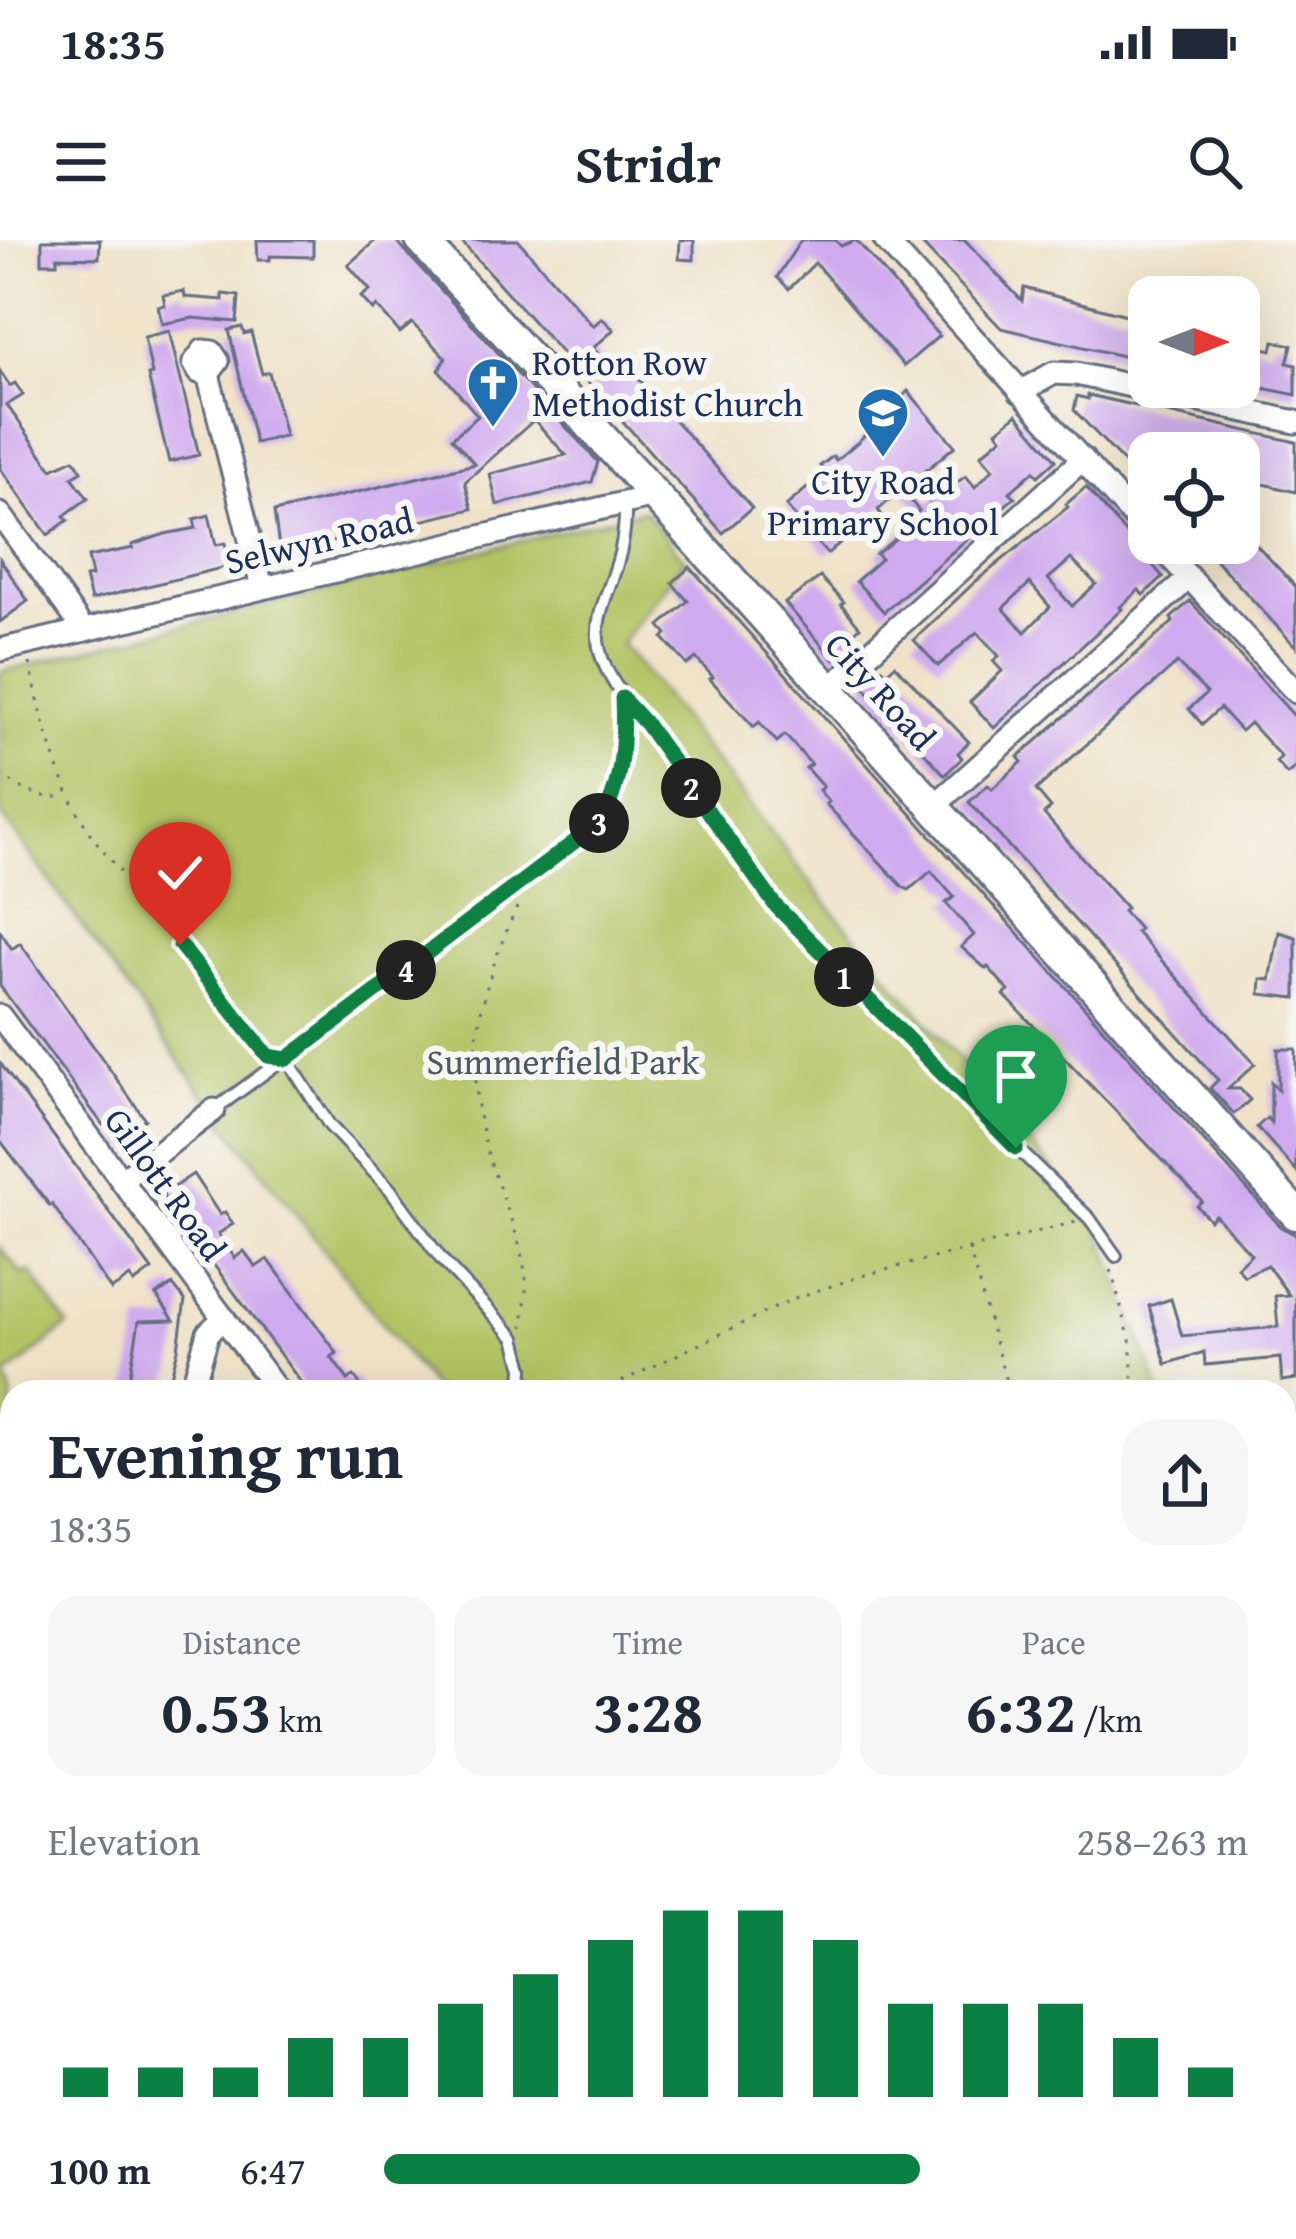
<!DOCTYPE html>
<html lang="en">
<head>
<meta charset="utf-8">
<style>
  body { margin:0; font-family:"Gentium Book Plus",serif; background:#f6f6f7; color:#1f2937; height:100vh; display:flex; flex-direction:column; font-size:45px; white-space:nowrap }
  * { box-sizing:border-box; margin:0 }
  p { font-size:39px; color:#747a83 }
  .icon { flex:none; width:66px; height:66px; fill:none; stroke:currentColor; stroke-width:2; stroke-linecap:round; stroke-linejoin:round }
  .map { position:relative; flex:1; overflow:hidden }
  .details { position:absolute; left:0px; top:1140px; width:1296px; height:861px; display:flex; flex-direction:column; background:#fff; border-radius:36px 36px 0 0; box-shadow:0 12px 48px #0002 }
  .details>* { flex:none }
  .needle { width:78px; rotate:90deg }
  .tools { position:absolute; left:1128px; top:36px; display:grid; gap:24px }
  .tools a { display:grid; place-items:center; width:132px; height:132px; border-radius:24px; background:#fff; box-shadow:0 12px 48px #0002; font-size:60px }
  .pin { position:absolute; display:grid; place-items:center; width:102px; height:102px; color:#fff; margin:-123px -51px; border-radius:50% 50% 50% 0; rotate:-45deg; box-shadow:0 0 12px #0007 }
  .pin .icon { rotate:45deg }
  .km { position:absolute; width:60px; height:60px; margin:-30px; border-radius:50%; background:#222; color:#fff; font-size:33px; line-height:60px; text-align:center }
  .round { display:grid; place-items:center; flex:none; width:126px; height:126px; border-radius:36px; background:#f6f6f7 }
  .summary { display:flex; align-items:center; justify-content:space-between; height:204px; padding:0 48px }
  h1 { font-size:66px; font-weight:600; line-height:90px }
  .metrics { display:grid; grid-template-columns:repeat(3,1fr); gap:18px; height:204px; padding:12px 48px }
  .metrics div { display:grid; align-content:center; border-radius:30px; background:#f6f6f7; text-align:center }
  .metrics b { font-size:60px; font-weight:600 }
  .metrics small { font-size:33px; font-weight:400 }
  .metrics p { font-size:33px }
  .chart { height:336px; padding:24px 48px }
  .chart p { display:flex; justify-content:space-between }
  .chart svg { width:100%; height:216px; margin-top:12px; stroke:#0b8043; stroke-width:6 }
  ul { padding:0 48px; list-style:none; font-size:39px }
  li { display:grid; grid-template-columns:192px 144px 1fr; align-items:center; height:90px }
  li i { height:30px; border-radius:15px; background:#0b8043 }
  .status { display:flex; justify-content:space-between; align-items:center; height:84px; padding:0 60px; background:#fff; direction:ltr }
  .status svg { height:33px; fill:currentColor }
  header { display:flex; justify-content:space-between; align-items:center; height:156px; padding:0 48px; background:#fff; font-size:54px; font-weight:600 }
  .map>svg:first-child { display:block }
  .green { fill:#b3c264; stroke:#677861; stroke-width:3 }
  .forest { fill:#8ea85a; stroke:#546c5c; stroke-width:3 }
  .water { fill:#77b9ec; stroke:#4974a5; stroke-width:3 }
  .building { fill:#cfaaef; fill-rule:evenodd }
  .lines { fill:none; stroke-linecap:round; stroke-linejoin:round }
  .service-casing { stroke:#656e83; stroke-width:16 }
  .minor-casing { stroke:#656e83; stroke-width:27 }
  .secondary-casing { stroke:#656e83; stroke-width:33 }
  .primary-casing { stroke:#656e83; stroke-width:36 }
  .path { stroke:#656e83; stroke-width:3; stroke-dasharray:3 9; stroke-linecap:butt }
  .service { stroke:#fff; stroke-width:10 }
  .minor { stroke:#fff; stroke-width:21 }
  .secondary { stroke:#fff; stroke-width:27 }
  .primary { stroke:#fff; stroke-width:30 }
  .route-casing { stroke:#fff; stroke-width:24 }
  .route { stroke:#0b8043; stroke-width:15 }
  .labels { text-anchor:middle; stroke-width:12; stroke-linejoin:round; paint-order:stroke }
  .poi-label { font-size:36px; fill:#1b2f5e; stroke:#f6f6f2; text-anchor:start }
  .street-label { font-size:36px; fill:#1b2f5e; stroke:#f6f6f2 }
  .park-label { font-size:36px; fill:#495b60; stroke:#f6f6f2 }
</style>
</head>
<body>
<div class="status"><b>18:35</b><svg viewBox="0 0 49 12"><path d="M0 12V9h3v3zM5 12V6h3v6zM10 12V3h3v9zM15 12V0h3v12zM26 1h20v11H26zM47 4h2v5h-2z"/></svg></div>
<header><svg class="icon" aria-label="menu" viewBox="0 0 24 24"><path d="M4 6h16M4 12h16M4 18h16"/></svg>Stridr<svg class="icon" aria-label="search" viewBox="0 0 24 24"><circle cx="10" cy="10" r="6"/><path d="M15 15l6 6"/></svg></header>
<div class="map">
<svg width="1296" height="1999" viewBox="0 0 1296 1999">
  <rect width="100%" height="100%" fill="#f6f6f2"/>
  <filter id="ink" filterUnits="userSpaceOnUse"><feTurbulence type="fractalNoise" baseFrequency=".00833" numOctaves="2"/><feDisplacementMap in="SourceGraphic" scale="24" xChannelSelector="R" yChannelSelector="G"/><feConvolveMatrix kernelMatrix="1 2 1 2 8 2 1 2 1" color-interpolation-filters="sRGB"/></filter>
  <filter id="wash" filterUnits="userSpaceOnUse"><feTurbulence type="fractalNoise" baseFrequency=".004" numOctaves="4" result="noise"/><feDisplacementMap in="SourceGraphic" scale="48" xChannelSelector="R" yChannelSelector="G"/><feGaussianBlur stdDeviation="2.7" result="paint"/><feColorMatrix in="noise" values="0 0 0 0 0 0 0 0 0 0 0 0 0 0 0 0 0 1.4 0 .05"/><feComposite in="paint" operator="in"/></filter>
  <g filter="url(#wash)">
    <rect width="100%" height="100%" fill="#efe2c7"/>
    <!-- green -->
    <g class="green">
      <path d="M644,270L685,320L621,403L834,672L1096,981L1160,1152H436L226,885L0,573V432Z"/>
      <path d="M0,1007L22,1034L30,1032L68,1086L6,1136L12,1154V1989H163L139,1999H0Z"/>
      <path d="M1296,1177V1425L1284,1429V1178Z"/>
      <path d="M217,1989H401L389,1999H222Z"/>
      <path d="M1028,1989H1087L1092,1999H1033Z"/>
    </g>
    <!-- forest -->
    <path class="forest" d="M196,1989H324L307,1999H202Z"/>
    <!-- water -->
    <path class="water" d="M0,1339L12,1353V1974L0,1977Z"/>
    <g id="blocks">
      <!-- building -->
      <g class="building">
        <path d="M42,0H100L99,18L57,17V23H42Z"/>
        <path d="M257,0H313V17L270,16V20H258Z"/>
        <path d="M376,0H395L598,222L592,242L497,265L490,234L566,215L534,180L465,242L472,269L280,314L274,272L475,224L452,198L478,176L439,130L446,118L412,83L400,93L377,66L373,70L361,57L370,50L348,25Z"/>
        <path d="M460,0H518L593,86L602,78L614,90L593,108L618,137L629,128L752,268L723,293Z"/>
        <path d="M680,0H694V20L679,19Z"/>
        <path d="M801,0H835L841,6L856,0L939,96L904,126L815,23L789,49L777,37Z"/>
        <path d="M918,0H965L1022,61L1024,48L1149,81V122L1001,88Z"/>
        <path d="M184,51L185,57L223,60V54L239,56L237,82L193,78L162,84L158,66L165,65L163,55Z"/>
        <path d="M242,87L244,94L251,92L262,134L269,132L285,196L255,203L229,90Z"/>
        <path d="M169,91L199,215L169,222L148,135L152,134L144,97Z"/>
        <path d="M1274,101L1292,105L1287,123L1296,125V155L1239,143V102L1272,110Z"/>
        <path d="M0,131L10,146L15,143L23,155L7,165L52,229L74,219L82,231L72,237L88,258L64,276L68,280L48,295L0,228Z"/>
        <path d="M908,151L955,206L912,242L929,262L966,236L975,247L993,229L981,215L1002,197L997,191L1017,174L1056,220L1038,236L1034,231L1010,252L1015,257L884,372L856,341L881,319L876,314L920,279L915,274L919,271L902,249L878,270L884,278L874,286L868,279L827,314L786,266L826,232L820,226L833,216L836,220L858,202Z"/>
        <path d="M1088,155L1296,202V252L1239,238V213H1149V249L1074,170L1077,156L1088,159Z"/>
        <path d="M1086,247L1163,337L1143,355L1139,350L1120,367L1122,369L994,488L970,462L1002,431L993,421L999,416L977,392L938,426L914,400L975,342L1068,267L1066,264ZM1071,319L1096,344L1072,366L1048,339ZM1030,343L1050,367L1025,392L1003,368Z"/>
        <path d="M209,275L216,305L225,303L230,326L91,360L85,337L92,336L88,317L133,308L132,305L165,294L196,288L194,279Z"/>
        <path d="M1239,286L1296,347V407L1200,303H1239Z"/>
        <path d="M0,319L28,361L0,382Z"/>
        <path d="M690,327L1281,987L1296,995V1139L1282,1141L1280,1118L1205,1125L1204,1112L1166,1124L1149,1066L1171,1059L1182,1096L1278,1087L1275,1056L1289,1055L1267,1025L1244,1036L1237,1027L1251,1014L1215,975L1210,980L1197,966L1202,961L1004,755L1009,751L988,727L986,729L961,707L974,695L946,663L954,657L931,631L909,650L903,647L826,564L829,562L819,550L823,547L806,528L811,524L785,495L777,502L759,482L754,487L710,439L713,437L696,418L687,425L663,398L667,394L660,386L688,361L672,343Z"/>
        <path d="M820,337L844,362L841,364L860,387L851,395L856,400L834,419L785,363Z"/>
        <path d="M1190,361L1296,478V527L1287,534L1276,522L1281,517L1250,483L1241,491L1220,468L1202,484L1189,469L1207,453L1177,423L1036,550L1051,568L1044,574L1126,668L1123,671L1139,689L1136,692L1255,824L1228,849H1240L1250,860L1234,874L1210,848L1218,840L969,562L988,545L992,549L1022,522L1018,517L1173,382L1171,378Z"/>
        <path d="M895,425L969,502L958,513L962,518L945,535L863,446L882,428L886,433Z"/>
        <path d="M0,691L12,709L20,703L145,879L138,885L147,898L128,912L107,882L103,885L0,746Z"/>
        <path d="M1279,692L1296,697V758L1260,754L1261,739L1270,740Z"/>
        <path d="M1278,809H1296V931L1257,887L1267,878L1271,883V842L1278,850Z"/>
        <path d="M0,823L152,1030L134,1043L130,1037L111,1050L52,964L50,966L0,900Z"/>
        <path d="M193,934L220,975L225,972L233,984L218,994L235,1018L244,1011L256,1027L268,1019L337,1113L331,1117L348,1140L354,1136L365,1152H308L162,955Z"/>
        <path d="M173,1045L185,1060L178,1109L167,1152H127L139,1081L174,1080L156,1055Z"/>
      </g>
    </g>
  </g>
  <g filter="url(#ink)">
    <use href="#blocks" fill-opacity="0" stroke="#656e83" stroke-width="3"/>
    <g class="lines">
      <!-- service casing -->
      <g class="service-casing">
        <g id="service">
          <path d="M625,262C629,368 549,378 646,484L774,665L917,811L1090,979L1116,1016"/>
          <path d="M287,819L330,886L390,949L441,1019L515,1098L523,1128L522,1143L515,1152"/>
          <path d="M215,869L573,607C622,564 624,520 622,458"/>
          <path d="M1284,1847L1296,1846"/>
          <path d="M343,1989L352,1999"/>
        </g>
      </g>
      <!-- minor casing -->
      <g class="minor-casing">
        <g id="minor">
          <path d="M885,0L1149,294"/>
          <path d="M208,134L218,121L212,112L203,111L194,123L199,132L208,134L262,347"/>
          <path d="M1020,152L1054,133L1076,134L1296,182"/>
          <path d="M0,274L84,390"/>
          <path d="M1157,303L1296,452"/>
          <path d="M0,410L654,256"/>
          <path d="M827,451L1083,219"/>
          <path d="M933,567L1189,338"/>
          <path d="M0,776L278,1152"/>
          <path d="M123,939L214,870"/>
          <path d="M191,1152L208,1093L224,1078"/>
          <path d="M1284,1781L1296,1779"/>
          <path d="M1284,1865L1296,1902"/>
          <path d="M944,1989L949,1999"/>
          <path d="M1185,1989L1188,1999"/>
          <path d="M723,1999L733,1989"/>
        </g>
      </g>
      <!-- secondary casing -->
      <g class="secondary-casing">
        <g id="secondary">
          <path d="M1284,1563L1296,1560"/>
          <path d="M410,1999L423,1989"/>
        </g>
      </g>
      <!-- primary casing -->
      <g class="primary-casing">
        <path id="primary" d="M421,0L711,317L1296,974"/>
      </g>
      <!-- path -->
      <g class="path">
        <path d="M30,423C43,486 57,540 91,595L267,814"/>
        <path d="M0,535C20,547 40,561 64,556"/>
        <path d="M517,667C481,746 464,814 484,900C495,945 518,986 525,1032C528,1049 524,1069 523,1087"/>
        <path d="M969,1009L1009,1152"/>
        <path d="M1111,1030L1130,1100L1134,1152"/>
        <path d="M600,1152L795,1058L865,1035L1076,982"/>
        <path d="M0,1175L12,1207"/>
        <path d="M1284,1193L1296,1197"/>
        <path d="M0,1299L12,1308"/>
        <path d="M1284,1393L1296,1397"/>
        <path d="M1284,1425L1296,1420"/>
        <path d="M1284,1983L1296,1980"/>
        <path d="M0,1986L12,1983"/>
        <path d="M556,1989L572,1999"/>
        <path d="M1035,1989L1040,1999"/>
        <path d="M1086,1989L1091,1999"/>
        <path d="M364,1993L377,1989"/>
        <path d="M532,1999L538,1989"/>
        <path d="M1138,1999L1165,1990"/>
        <path d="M1232,1999L1265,1989"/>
      </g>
      <!-- service -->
      <use href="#service" class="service"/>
      <!-- minor -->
      <use href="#minor" class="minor"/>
      <!-- secondary -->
      <use href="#secondary" class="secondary"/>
      <!-- primary -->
      <use href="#primary" class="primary"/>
    </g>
  </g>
  <g class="lines" filter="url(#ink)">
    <!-- route casing -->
    <g class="route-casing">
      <path id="route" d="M180,705L268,816L287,819L598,584C623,548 624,501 622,458L646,484L775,665L1016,908"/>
    </g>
    <!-- route -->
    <use href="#route" class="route"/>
  </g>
  <!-- icons -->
  <defs>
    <g id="church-pin" transform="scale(2.7)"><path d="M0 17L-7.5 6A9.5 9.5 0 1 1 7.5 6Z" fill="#1f6fb2" stroke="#f6f6f2"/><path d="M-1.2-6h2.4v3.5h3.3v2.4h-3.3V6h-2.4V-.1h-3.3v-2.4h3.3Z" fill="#fff"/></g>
    <g id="school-pin" transform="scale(2.7)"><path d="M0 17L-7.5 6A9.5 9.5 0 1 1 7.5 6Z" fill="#1f6fb2" stroke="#f6f6f2"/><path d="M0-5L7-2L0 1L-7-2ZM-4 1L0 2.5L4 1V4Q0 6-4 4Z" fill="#fff"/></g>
  </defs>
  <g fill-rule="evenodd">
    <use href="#church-pin" x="493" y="143"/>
    <use href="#school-pin" x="883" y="173"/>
  </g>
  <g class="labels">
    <!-- poi labels -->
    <g class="poi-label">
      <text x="532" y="135">Rotton Row<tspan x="532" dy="41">Methodist Church</tspan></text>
      <text x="883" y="254" text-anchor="middle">City Road<tspan x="883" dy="41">Primary School</tspan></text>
    </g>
    <!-- street labels -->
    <g class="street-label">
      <text transform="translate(319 300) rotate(-13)" y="13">Selwyn Road</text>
      <text transform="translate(881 451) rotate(48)" y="13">City Road</text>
      <text transform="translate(166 944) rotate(54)" y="13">Gillott Road</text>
    </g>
    <!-- park labels -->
    <g class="park-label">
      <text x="563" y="834">Summerfield Park</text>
    </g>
  </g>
</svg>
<div class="tools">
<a><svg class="needle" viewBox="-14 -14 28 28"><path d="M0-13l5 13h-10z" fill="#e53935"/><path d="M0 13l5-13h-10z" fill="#747a83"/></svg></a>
<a><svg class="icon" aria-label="locate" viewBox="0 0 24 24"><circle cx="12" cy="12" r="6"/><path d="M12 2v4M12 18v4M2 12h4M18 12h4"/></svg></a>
</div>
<div class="pin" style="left:1016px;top:908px;background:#1e9e55"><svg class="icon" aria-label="arrive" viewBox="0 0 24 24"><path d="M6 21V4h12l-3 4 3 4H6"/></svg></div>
<div class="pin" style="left:180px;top:705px;background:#d93025"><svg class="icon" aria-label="check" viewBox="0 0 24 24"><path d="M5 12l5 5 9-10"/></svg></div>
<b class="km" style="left:844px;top:737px">1</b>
<b class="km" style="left:691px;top:548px">2</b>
<b class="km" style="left:599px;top:583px">3</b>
<b class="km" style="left:406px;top:730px">4</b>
<section class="details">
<div class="summary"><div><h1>Evening run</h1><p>18:35</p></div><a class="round"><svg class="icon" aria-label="share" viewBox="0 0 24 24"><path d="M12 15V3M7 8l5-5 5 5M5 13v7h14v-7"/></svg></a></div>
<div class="metrics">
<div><p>Distance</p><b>0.53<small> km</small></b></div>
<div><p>Time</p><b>3:28</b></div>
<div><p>Pace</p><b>6:32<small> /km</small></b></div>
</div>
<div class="chart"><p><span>Elevation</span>258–263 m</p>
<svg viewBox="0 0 160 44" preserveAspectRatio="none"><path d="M5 44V38M15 44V38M25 44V38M35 44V32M45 44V32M55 44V25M65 44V19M75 44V12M85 44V6M95 44V6M105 44V12M115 44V25M125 44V25M135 44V25M145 44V32M155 44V38"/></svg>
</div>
<ul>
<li><b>100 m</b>6:47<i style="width:62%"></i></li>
</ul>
</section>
</div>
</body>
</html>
